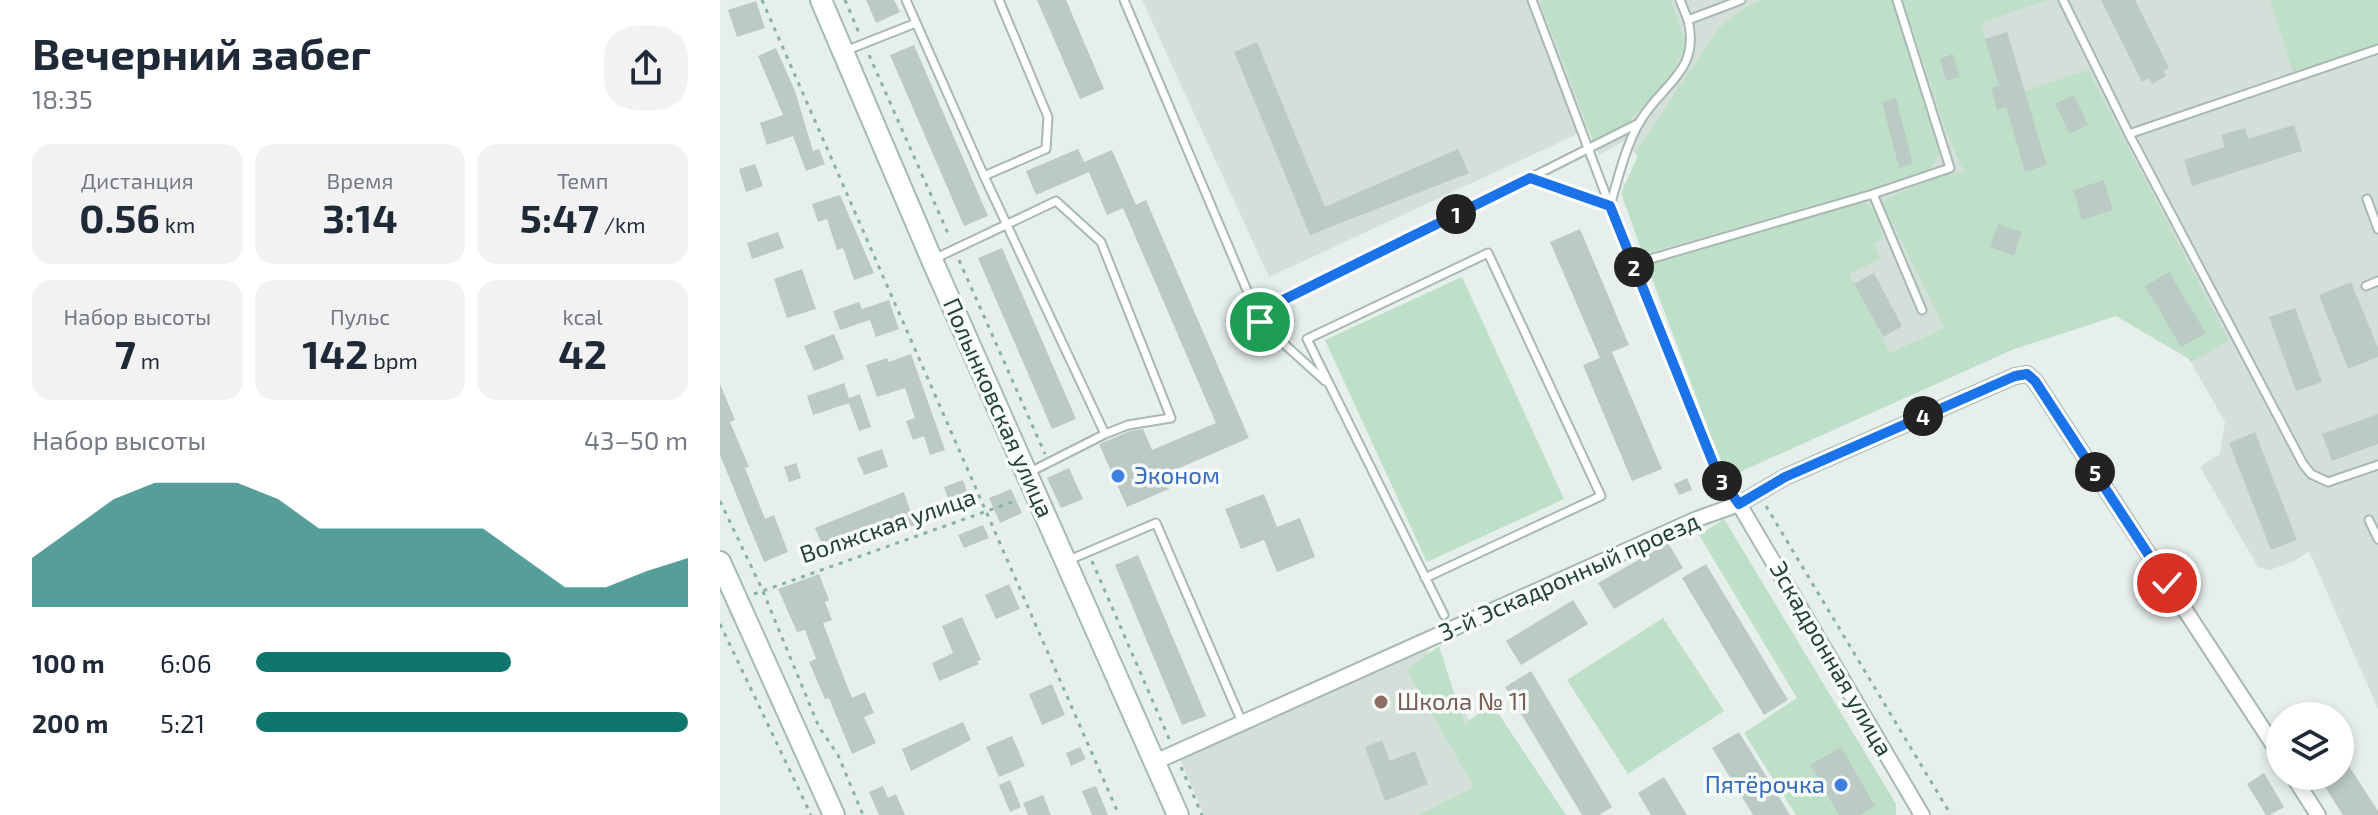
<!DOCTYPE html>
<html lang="ru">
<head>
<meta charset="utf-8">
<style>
  body { margin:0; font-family:"Exo 2",sans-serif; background:#f2f2f3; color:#1f2937; height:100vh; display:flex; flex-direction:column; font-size:30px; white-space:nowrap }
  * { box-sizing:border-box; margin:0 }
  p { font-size:26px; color:#747a83 }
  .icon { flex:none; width:44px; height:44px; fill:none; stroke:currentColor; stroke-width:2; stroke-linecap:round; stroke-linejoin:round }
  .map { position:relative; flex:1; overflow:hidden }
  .drawer { display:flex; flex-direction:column; background:#fff; width:720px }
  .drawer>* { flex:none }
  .controls { position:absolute; left:1546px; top:702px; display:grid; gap:16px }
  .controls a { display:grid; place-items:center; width:88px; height:88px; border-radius:50%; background:#fff; box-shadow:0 4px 12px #0003; font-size:40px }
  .pin { position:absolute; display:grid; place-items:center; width:68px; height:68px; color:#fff; margin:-34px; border:4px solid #fff; border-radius:50%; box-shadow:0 2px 8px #0007 }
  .km { position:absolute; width:40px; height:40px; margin:-20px; border-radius:50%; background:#222; color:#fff; font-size:22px; line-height:40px; text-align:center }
  .round { display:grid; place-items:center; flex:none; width:84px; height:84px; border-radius:32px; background:#f2f2f3 }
  .overview { display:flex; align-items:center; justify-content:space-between; height:136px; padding:0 32px }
  h1 { font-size:44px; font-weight:700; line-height:60px }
  .figures { display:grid; grid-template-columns:repeat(3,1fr); gap:12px; height:136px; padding:8px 32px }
  .figures div { display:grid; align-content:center; border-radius:20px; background:#f2f2f3; text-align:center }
  .figures b { font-size:40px; font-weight:700 }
  .figures small { font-size:22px; font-weight:400 }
  .figures p { font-size:22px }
  .chart { height:224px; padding:16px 32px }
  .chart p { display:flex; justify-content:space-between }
  .chart svg { width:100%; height:144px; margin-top:8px; fill:#0f766e; opacity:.7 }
  ul { padding:0 32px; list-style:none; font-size:26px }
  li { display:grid; grid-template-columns:128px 96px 1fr; align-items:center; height:60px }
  li i { height:20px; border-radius:10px; background:#0f766e }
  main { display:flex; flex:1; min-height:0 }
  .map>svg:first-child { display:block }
  .built { fill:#d4dfda }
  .green { fill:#bfe0c8; fill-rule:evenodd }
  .building { fill:#bbcac4 }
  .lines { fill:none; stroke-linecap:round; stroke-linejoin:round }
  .lane-casing { stroke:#a8b8b2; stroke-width:11 }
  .street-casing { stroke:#a8b8b2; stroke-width:18 }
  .secondary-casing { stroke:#a4bbb3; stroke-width:24 }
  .path { stroke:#86b3a5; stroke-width:3; stroke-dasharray:4 6; stroke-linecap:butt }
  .lane { stroke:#fff; stroke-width:7 }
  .street { stroke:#fff; stroke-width:14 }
  .secondary { stroke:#fff; stroke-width:20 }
  .route-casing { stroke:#fff; stroke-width:16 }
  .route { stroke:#1a73e8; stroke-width:10 }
  .shop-dot { fill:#3f7fe0; stroke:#f7fbf9; stroke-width:3 }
  .education-dot { fill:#8d6e63; stroke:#f7fbf9; stroke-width:3 }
  .labels { text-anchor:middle; stroke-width:7; stroke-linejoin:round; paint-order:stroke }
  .street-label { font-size:24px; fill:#24423a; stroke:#f7fbf9 }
  .shop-label { font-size:24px; fill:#366cbe; stroke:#f7fbf9; text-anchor:start }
  .education-label { font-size:24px; fill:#785e54; stroke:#f7fbf9; text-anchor:start }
</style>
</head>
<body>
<main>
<section class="drawer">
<div class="overview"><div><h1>Вечерний забег</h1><p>18:35</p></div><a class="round"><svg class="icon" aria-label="share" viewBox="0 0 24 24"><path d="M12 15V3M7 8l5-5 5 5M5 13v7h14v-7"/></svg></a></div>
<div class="figures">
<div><p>Дистанция</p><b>0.56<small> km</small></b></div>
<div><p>Время</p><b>3:14</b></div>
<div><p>Темп</p><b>5:47<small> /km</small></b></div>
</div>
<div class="figures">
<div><p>Набор высоты</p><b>7<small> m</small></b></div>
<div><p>Пульс</p><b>142<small> bpm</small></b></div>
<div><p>kcal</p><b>42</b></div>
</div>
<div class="chart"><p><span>Набор высоты</span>43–50 m</p>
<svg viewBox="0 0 160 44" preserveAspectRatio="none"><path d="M0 44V29L10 20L20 11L30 6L40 6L50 6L60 11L70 20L80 20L90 20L100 20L110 20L120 29L130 38L140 38L150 33L160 29V44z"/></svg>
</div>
<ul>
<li><b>100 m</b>6:06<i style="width:59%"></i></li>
<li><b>200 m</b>5:21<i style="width:100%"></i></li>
</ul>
</section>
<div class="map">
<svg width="1658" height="815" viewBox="0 0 1658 815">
  <rect width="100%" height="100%" fill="#e6efeb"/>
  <!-- built -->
  <g class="built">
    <path d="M422,0H1658V709L1589,551L1574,561L1550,570L1538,567L1480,467L1500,454L1505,422L1469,359L1396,316L1294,349L1015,474H1005L901,193L918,156L903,142L879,155L868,129L549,277Z"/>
    <path d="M706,646L804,815H484L460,759Z"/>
  </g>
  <!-- green -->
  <g class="green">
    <path d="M824,0H951L966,44L951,75L910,121L874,142L820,2Z"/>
    <path d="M1041,0H1173L1220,153C1214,167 1207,172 1193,178L923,254L901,193L918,156L915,153L999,28L1023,9Z"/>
    <path d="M1183,0H1327L1261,23L1279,85L1271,88L1277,109L1286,107L1305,172L1327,165L1305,91L1368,70L1509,341L1471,362L1468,358L1396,316L1294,349L1015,474H1005L927,265L1143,202L1154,209L1164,239L1154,244L1160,259L1129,274L1170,353L1225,328L1163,204L1167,198L1220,176L1244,172L1228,136ZM1354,96L1368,125L1350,134ZM1384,181L1393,210L1362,220L1353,190ZM1278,224L1302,233L1294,256Z"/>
    <path d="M1550,0H1658V44L1573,73Z"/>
    <path d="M742,277L844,499L707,562L605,340Z"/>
    <path d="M1004,519L1176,804V815H1076L1024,733L1077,698L979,535Z"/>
    <path d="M943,618L1004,711L908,774L847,680Z"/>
    <path d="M719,646L744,724L772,704L846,815H699L754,787L687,670Z"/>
  </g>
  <!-- building -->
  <g class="building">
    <path d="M146,0H174L180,12L156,23Z"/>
    <path d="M317,0H346L384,89L360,99Z"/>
    <path d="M1381,0H1415L1449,68L1443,71L1446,76L1432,84L1429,78L1422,82Z"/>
    <path d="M36,1L45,28L17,37L8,10Z"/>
    <path d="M1287,32L1327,165L1305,172L1286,107L1277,110L1271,88L1279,85L1265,39Z"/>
    <path d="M537,42L605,207L738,149L749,173L590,235L514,52Z"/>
    <path d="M194,45L268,216L244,226L170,55Z"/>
    <path d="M56,48L75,91L93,151L99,149L105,164L86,171L73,136L47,145L40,123L63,115L38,56Z"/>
    <path d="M1233,54L1240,77L1226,81L1220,59Z"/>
    <path d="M1354,95L1368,125L1350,134L1335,104Z"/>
    <path d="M1176,98L1193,164L1179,168L1162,102Z"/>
    <path d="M1574,125L1582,151L1472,186L1464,160L1505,147L1501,135L1525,128L1528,139Z"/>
    <path d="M358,149L364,162L392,150L416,205L426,200L529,438L443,475L449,489L407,507L379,444L410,431L423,429L432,450L496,423L403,208L387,215L369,172L316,195L306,171Z"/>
    <path d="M35,164L43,186L26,192L19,169Z"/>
    <path d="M1384,180L1393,210L1362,220L1353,190Z"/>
    <path d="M120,195L154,273L134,280L123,248L117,250L107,219L98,222L92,204Z"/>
    <path d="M1278,224L1302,232L1294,256L1270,247Z"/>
    <path d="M860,229L909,345L892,352L942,469L912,481L863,365L880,358L830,242Z"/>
    <path d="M58,232L64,248L32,259L27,243Z"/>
    <path d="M282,248L356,419L332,429L258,258Z"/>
    <path d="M82,269L96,309L67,318L54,279Z"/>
    <path d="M1449,272L1486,333L1461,347L1425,286Z"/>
    <path d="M1154,273L1182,326L1163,337L1134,284Z"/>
    <path d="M1631,282L1658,348V357L1628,369L1599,295Z"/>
    <path d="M169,300L179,329L156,337L150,320L120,330L113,311L139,302L142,309Z"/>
    <path d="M1575,308L1602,382L1576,391L1549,317Z"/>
    <path d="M114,334L124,359L94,371L84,346Z"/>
    <path d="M191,354L225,450L210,455L204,436L193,440L186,421L195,418L185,388L157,397L146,365L167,358L169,362Z"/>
    <path d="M124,383L129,398L140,394L151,427L139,431L129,403L93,415L87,396Z"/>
    <path d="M0,384L15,420L10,422L29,467L25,468L45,519L54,515L68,552L44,562L0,455Z"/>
    <path d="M1658,414V444L1612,461L1602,434Z"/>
    <path d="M1535,432L1577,540L1551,550L1509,443Z"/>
    <path d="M162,449L168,467L144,475L137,458Z"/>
    <path d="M76,463L81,478L69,482L64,467Z"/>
    <path d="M349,468L363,499L341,508L327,478Z"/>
    <path d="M967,478L972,490L959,495L954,484Z"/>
    <path d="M243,480L251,503L232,510L224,487Z"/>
    <path d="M291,489L302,513L280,523L269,498Z"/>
    <path d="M184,492L195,525L170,534L165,521L102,544L95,528Z"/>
    <path d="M544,494L557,527L580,518L595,557L557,572L544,540L521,549L505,509Z"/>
    <path d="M263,525L269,538L244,548L238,535Z"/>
    <path d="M948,543L963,568L894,609L878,583Z"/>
    <path d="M418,555L486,716L462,725L395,565Z"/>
    <path d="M986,564L1068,700L1044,715L962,578Z"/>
    <path d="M99,574L109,600L105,602L112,620L103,623L114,652L132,698L145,692L154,713L144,717L156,743L132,754L109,698L105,699L89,662L96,659L85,630L77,632L58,589Z"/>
    <path d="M289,584L300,609L276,619L265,595Z"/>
    <path d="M853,600L868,624L801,665L786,641Z"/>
    <path d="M242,617L261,660L257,661L259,664L219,681L212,663L233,653L222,626Z"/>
    <path d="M811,671L892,807L879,815H862L785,687Z"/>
    <path d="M332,684L345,715L322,725L309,694Z"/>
    <path d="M243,722L251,740L191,771L182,749Z"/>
    <path d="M1019,732L1070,815H1033L992,748Z"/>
    <path d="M292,736L305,766L279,777L266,747Z"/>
    <path d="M662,740L670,761L695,751L708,784L665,801L645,747Z"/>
    <path d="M360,747L366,759L351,766L346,753Z"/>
    <path d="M1121,747L1155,806L1140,815H1119L1090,765Z"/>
    <path d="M1620,752L1658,811V815H1623L1598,776H1620Z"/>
    <path d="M1544,773L1564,807L1550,815H1546L1527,784Z"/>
    <path d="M944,777L967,815H931L918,793Z"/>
    <path d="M290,780L301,807L290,812L279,785Z"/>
    <path d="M163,786L168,798L176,794L185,815H159L149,792Z"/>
    <path d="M376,786L388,815H372L362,791Z"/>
    <path d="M323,795L331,815H308L303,803Z"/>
  </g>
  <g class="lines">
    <!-- lane casing -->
    <g class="lane-casing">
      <g id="lane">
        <path d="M186,0L264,176L385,434L310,472"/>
        <path d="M404,0L526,288L533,301L541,306L561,301L810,178L890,206"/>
        <path d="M812,0L890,206"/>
        <path d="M960,0L968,20"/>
        <path d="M1343,0L1409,134L1658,49"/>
        <path d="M125,51L196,23"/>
        <path d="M1409,134L1583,464L1591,474L1608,482L1658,465"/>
        <path d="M264,176L326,149L328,117L279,0"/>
        <path d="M810,178L919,123"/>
        <path d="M1153,194L1230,168L1177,0"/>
        <path d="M1647,199L1658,229"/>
        <path d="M214,259L336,201L381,242L451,418L408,425L385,434"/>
        <path d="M913,264L1153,194L1202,310"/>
        <path d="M1646,286L1658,281"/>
        <path d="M541,306L540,322L605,381"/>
        <path d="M1019,504L998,475L890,206C898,179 905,148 919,123C940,85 981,72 968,20L1021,0"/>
        <path d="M1649,520L1658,539"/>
        <path d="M349,560L436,523L522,722"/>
        <path d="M705,578L881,496L768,253L587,339C632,431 678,523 724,615"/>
      </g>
    </g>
    <!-- street casing -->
    <g class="street-casing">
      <g id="street">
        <path d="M1019,504L1202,815"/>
        <path d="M435,762L977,519L1019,504L1065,477L1295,376L1307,374L1315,381L1560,755"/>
        <path d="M1573,776L1598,815"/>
      </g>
    </g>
    <!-- secondary casing -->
    <g class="secondary-casing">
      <g id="secondary">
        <path d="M101,0L212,260L458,815"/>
        <path d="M0,562L114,815"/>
      </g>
    </g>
    <!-- path -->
    <g class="path">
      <path d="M42,0L399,815"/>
      <path d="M125,0L139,33"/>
      <path d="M149,55L230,238"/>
      <path d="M239,260L325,454"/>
      <path d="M0,501L42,589L99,727L118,755L143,815"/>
      <path d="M1046,506L1231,815"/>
      <path d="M372,561L450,741"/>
      <path d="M34,594L298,500"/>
      <path d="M0,624L91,815"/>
      <path d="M461,767L482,815"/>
    </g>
    <!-- lane -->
    <use href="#lane" class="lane"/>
    <!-- street -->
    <use href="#street" class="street"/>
    <!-- secondary -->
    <use href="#secondary" class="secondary"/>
  </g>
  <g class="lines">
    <!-- route casing -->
    <g class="route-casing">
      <path id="route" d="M540,322L541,306L561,301L810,178L890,206L998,475L1019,504L1065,477L1295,376L1307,374L1315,381L1447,583"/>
    </g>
    <!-- route -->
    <use href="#route" class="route"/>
  </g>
  <!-- markers -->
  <g class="shop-dot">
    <circle cx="398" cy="476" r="8"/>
    <circle cx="1121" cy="785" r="8"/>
  </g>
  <circle class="education-dot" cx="661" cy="702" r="8"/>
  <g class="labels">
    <!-- street labels -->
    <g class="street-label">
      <text transform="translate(278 408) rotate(66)" y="8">Полынковская улица</text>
      <text transform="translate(168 526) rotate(-19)" y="8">Волжская улица</text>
      <text transform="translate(849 577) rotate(-24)" y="8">3-й Эскадронный проезд</text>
      <text transform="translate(1111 659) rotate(60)" y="8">Эскадронная улица</text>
    </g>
    <!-- shop labels -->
    <g class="shop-label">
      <text x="414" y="484">Эконом</text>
      <text x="1105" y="793" text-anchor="end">Пятёрочка</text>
    </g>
    <!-- education labels -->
    <g class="education-label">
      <text x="677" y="710">Школа № 11</text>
    </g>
  </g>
</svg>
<div class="controls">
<a><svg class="icon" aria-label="layers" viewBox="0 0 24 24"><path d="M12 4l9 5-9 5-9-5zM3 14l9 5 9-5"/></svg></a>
</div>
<div class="pin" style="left:540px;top:322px;background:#1e9e55"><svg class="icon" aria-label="arrive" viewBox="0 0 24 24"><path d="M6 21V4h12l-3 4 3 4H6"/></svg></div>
<div class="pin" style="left:1447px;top:583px;background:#d93025"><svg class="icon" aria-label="check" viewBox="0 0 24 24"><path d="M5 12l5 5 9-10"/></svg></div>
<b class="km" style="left:736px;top:214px">1</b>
<b class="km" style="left:914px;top:267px">2</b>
<b class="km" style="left:1002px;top:481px">3</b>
<b class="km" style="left:1203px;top:416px">4</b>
<b class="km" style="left:1375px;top:472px">5</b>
</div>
</main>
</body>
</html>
